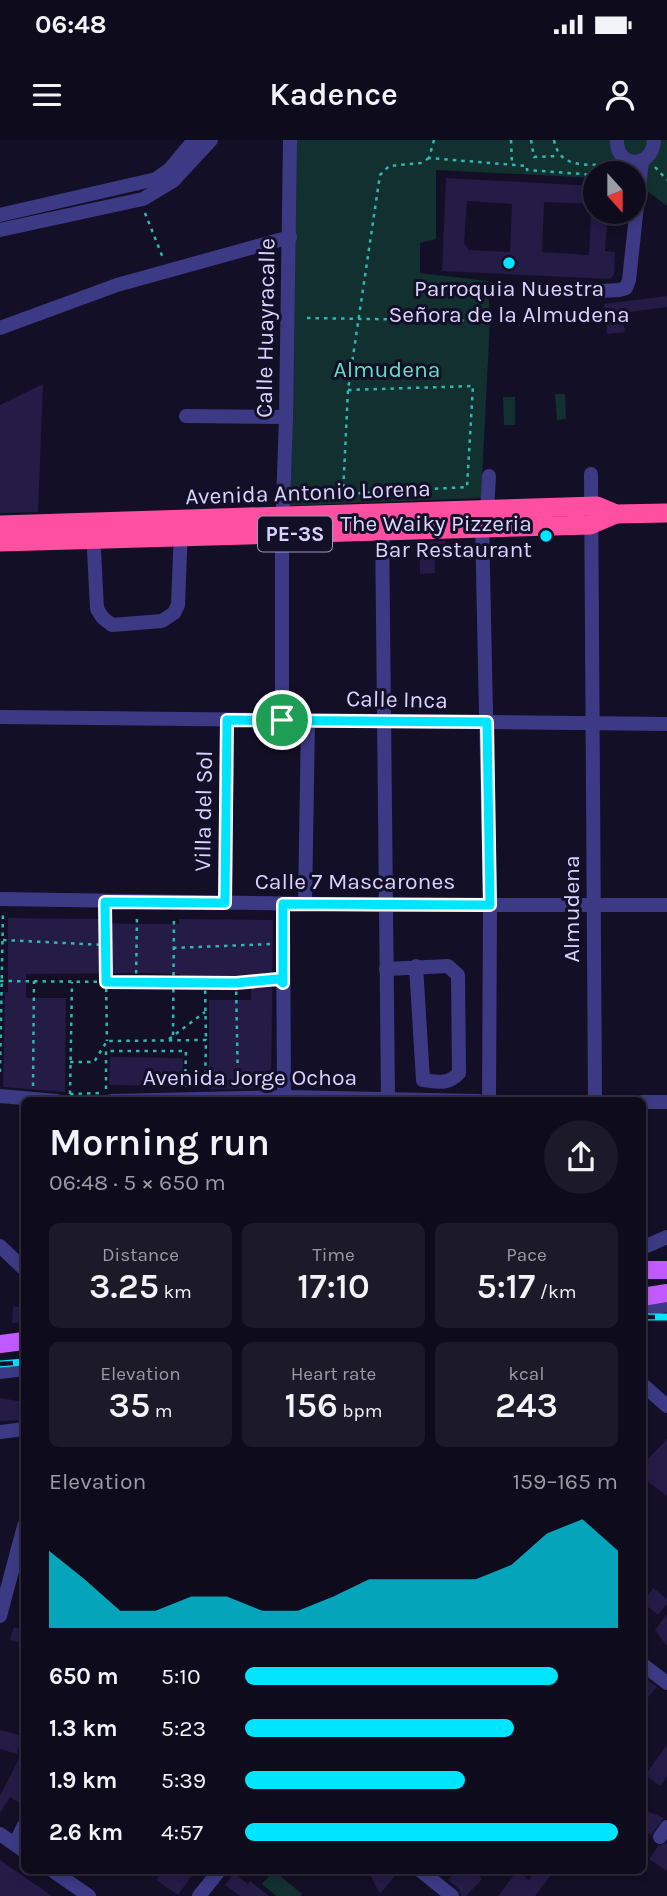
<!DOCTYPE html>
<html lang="en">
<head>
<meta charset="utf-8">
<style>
  body { margin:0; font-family:Karla,sans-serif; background:#1c1929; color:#f1f3f6; height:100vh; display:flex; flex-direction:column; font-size:26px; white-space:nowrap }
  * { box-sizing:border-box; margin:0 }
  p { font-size:23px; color:#9b9ba3 }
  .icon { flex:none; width:38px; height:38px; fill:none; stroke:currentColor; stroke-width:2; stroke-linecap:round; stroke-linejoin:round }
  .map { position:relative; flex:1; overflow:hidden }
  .panel { position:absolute; left:21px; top:957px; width:625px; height:777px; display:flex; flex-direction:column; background:#0e0b1c; border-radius:10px; box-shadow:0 4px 10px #0003,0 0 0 2px #2e2b3b }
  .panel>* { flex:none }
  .needle { width:46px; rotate:159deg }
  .controls { position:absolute; left:583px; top:21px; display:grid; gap:14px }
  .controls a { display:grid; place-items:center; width:63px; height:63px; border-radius:50%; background:#0e0b1c; box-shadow:0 4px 10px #0003,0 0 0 2px #2e2b3b; font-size:35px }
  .pin { position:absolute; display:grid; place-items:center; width:60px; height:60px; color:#fff; margin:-30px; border:4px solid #fff; border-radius:50%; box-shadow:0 2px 7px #0007 }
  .round { display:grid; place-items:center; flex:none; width:74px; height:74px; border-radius:37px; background:#1c1929 }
  .headline { display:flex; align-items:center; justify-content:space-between; height:119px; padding:0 28px }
  h1 { font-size:38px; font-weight:600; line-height:52px }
  .figures { display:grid; grid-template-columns:repeat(3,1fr); gap:10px; height:119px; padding:7px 28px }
  .figures div { display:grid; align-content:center; border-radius:10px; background:#1c1929; text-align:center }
  .figures b { font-size:35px; font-weight:600 }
  .figures small { font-size:19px; font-weight:400 }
  .figures p { font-size:19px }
  .chart { height:196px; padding:14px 28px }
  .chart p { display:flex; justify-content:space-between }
  .chart svg { width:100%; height:126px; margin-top:7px; fill:#00e5ff; opacity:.7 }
  ul { padding:0 28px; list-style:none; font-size:23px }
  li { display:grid; grid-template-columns:112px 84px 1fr; align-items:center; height:52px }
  li i { height:18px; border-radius:9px; background:#00e5ff }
  .status { display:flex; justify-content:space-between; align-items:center; height:49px; padding:0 35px; background:#0e0b1c; direction:ltr }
  .status svg { height:19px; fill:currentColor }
  header { display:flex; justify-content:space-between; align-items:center; height:91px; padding:0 28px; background:#0e0b1c; font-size:32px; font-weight:600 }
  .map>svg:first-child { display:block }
  .green { fill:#12302f }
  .building { fill:#241b47; fill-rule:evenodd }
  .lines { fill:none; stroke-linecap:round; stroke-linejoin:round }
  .path { stroke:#2fb8b0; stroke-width:2.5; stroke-dasharray:3.5 5; stroke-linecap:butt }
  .minor { stroke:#3d3a85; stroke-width:14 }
  .major { stroke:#c25bff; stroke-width:18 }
  .highway { stroke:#ff4fa3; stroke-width:19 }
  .rail-casing { stroke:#00e5ff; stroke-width:7 }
  .rail { stroke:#130f26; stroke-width:4.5; stroke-dasharray:13; stroke-linecap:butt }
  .route-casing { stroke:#fff; stroke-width:14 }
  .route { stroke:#00e5ff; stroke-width:9 }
  .poi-dot { fill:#00e5ff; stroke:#130f26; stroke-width:2.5 }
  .labels { text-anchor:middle; stroke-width:6; stroke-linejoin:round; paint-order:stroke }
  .shield { fill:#130f26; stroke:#9e99be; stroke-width:2 }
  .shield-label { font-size:21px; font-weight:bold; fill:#d9d4ff }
  .poi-label { font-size:23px; fill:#d9d4ff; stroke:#130f26 }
  .street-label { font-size:23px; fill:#d9d4ff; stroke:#130f26 }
  .park-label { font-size:23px; fill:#5fe0c0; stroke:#130f26 }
</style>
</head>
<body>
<div class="status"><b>06:48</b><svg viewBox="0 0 49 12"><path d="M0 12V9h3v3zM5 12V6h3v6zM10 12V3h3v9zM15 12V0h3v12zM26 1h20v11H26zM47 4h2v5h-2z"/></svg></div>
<header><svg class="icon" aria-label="menu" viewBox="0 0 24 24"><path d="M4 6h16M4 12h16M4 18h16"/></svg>Kadence<svg class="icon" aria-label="person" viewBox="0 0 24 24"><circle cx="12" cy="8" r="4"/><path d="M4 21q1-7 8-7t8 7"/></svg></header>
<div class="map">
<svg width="667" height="1756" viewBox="0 0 667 1756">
  <rect width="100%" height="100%" fill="#130f26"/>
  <!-- green -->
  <g class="green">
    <path d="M292,0H667V66L634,41V33H595V38L436,30V99L420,103V133L488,141L490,181L481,358L283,366Z"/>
    <path d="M555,254H565L566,279L557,280Z"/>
    <path d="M503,257H515V285H504Z"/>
    <path d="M274,1731L302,1754L301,1756H276L262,1744Z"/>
  </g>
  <!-- building -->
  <g class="building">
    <path d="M446,38L595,46V64L544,62L542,112L589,115L591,72H608L605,111L615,112L614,135L610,139L442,131ZM467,61L512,64L510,112L469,110L464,103Z"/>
    <path d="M667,156V167L622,173L625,192L607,194L604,164Z"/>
    <path d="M43,244L38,372L0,373V265Z"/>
    <path d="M445,401V404H434L435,433L420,434L419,402Z"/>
    <path d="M8,778L99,779V783L135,784H179V779L273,780L271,948L209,949V860H251V838L180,837V834L145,833L26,834V858H66L65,952L3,947L5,852H8Z"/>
    <path d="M110,917L183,918L182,946L109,945Z"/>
    <path d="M13,1166L24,1168V1182L12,1183Z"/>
    <path d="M0,1258L24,1262V1280L0,1281Z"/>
    <path d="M667,1299V1356L642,1337V1317L647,1320Z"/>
    <path d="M653,1448L667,1459V1464L658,1475L642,1462Z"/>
    <path d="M667,1474V1506L655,1490Z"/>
    <path d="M14,1487L24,1490V1504L10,1500Z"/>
    <path d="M642,1536L657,1547L642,1564Z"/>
    <path d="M0,1590L22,1596L17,1614L0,1609Z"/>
    <path d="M667,1605V1636L660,1646L645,1635Z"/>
    <path d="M24,1609V1665L10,1657L0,1673V1656Z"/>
    <path d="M642,1669L664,1678L651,1695L642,1690Z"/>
    <path d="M667,1703V1731L649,1719L658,1706Z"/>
    <path d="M0,1720L52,1756H0Z"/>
    <path d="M163,1731H195L178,1755L156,1740Z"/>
    <path d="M368,1731H399L380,1754Z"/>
    <path d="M456,1731H473L482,1739L466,1756H461L459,1749L448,1740Z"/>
    <path d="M517,1731L529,1740L536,1731H554L535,1756H498Z"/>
    <path d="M234,1733L248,1744L250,1741L269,1756H240L225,1745Z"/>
  </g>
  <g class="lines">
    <!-- path -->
    <g class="path">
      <path d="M434,0L429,18L527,26V30L595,35"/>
      <path d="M511,0L512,25"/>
      <path d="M531,0L534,17L559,16"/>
      <path d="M554,0C559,29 587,25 610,24"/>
      <path d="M655,27L667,40"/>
      <path d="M607,33L613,26"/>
      <path d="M145,73L163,118"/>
      <path d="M307,178L490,181"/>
      <path d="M348,250L473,246L467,347L343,354L348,250L380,35L389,26L421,23L429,18"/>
      <path d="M105,772L107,901"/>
      <path d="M3,800L104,805"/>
      <path d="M173,808L271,804"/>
      <path d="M0,841L236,843L270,840"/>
      <path d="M136,842L137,775"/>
      <path d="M205,842L206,900"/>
      <path d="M236,843L238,944"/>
      <path d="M173,895L174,776"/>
      <path d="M169,899L205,872"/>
      <path d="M70,922H94L107,901L206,900L205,944"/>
      <path d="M0,932L3,772"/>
      <path d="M33,946L34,841"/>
      <path d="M106,949V911H186L185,947"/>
      <path d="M70,954L102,953"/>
      <path d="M70,954L72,842"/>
    </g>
    <!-- minor -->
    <g class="minor">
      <path d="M617,0C616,29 653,29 654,0"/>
      <path d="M0,75L156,39L170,29L194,0"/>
      <path d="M0,90L143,59L173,41L211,0"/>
      <path d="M601,151L619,150L626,148L629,140L642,20"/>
      <path d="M0,188L117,145L290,97"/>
      <path d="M186,276L286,277"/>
      <path d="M591,334L595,961"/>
      <path d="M487,371L489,336"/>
      <path d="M482,381L490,765L489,961"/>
      <path d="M382,382L388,958"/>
      <path d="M93,390L97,469L103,478L112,485L162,481L174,473L178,465L181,388"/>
      <path d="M0,577L667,584"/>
      <path d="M282,580V394L286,277L290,0"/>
      <path d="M0,759L386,765H667"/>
      <path d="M225,763L227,580"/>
      <path d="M283,764L284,957"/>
      <path d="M305,764L308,580"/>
      <path d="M386,829L448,826L458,835L459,933C448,945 438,942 423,940L416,826"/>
      <path d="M0,956L57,961"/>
      <path d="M111,961L284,957L479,961"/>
      <path d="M642,962H667"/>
      <path d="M0,1106L24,1129"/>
      <path d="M642,1108L667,1097"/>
      <path d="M642,1171L667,1165"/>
      <path d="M0,1232L24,1229"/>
      <path d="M642,1244L667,1266"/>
      <path d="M0,1292L24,1289"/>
      <path d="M0,1476L24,1386"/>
      <path d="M642,1524L667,1543"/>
      <path d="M0,1694L24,1711"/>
      <path d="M660,1697L667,1687"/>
      <path d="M15,1704L24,1685"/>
      <path d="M53,1731L89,1756"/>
      <path d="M421,1731L452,1756"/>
      <path d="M199,1756L219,1731"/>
    </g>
    <!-- major -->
    <g class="major">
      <path d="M642,1130H667"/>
      <path d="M642,1157L667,1153"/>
      <path d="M0,1204L24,1201"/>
    </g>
    <!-- highway -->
    <g class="highway">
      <path d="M0,385L597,366L616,374L667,373"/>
      <path d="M0,402L590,385L616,374"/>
    </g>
    <!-- rail casing -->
    <g class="rail-casing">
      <g id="rail">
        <path d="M642,1177H667"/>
        <path d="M0,1224L24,1222"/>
      </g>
    </g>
    <!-- rail -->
    <use href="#rail" class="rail"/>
  </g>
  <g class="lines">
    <!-- route casing -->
    <g class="route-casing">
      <path id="route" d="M227,580L487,582L490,765L283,764V843L278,839L236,843L106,842L105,762L225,763Z"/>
    </g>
    <!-- route -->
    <use href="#route" class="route"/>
  </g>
  <!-- markers -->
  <g class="poi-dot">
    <circle cx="509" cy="123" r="7"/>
    <circle cx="546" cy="396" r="7"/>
  </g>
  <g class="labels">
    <!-- shield labels -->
    <rect class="shield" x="258" y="376.5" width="74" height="35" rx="5"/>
    <g class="shield-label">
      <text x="295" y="401">PE-3S</text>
    </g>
    <!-- poi labels -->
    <g class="poi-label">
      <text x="509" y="156">Parroquia Nuestra<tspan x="509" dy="26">Señora de la Almudena</tspan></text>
      <text x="532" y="391" text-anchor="end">The Waiky Pizzeria<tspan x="532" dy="26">Bar Restaurant</tspan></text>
    </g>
    <!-- street labels -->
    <g class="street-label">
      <text transform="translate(265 188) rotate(-89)" y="8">Calle Huayracalle</text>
      <text transform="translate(308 352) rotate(-2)" y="8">Avenida Antonio Lorena</text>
      <text transform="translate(397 559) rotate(1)" y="8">Calle Inca</text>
      <text transform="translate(203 671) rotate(-89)" y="8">Villa del Sol</text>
      <text x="355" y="749">Calle 7 Mascarones</text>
      <text transform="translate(571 769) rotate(-90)" y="8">Almudena</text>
      <text x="250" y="945">Avenida Jorge Ochoa</text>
    </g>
    <!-- park labels -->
    <g class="park-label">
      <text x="387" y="237">Almudena</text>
    </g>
  </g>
</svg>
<div class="controls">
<a><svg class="needle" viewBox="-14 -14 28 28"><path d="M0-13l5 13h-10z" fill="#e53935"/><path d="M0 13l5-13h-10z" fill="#9b9ba3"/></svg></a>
</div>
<div class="pin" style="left:282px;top:580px;background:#1e9e55"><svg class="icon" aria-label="arrive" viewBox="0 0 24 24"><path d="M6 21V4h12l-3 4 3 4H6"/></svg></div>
<section class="panel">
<div class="headline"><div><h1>Morning run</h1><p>06:48 · 5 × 650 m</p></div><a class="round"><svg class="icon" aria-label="share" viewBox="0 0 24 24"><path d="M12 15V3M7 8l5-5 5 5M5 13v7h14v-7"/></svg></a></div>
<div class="figures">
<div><p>Distance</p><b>3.25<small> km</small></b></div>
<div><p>Time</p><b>17:10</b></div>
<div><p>Pace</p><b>5:17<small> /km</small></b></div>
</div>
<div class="figures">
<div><p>Elevation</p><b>35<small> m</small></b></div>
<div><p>Heart rate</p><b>156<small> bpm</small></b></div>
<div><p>kcal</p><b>243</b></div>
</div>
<div class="chart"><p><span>Elevation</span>159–165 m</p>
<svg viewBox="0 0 160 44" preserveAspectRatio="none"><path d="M0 44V17L10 27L20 38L30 38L40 33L50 33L60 38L70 38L80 33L90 27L100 27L110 27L120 27L130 22L140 11L150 6L160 17V44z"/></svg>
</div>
<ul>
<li><b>650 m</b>5:10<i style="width:84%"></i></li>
<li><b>1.3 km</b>5:23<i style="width:72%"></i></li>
<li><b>1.9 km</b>5:39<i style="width:59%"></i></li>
<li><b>2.6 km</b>4:57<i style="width:100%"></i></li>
</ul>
</section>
</div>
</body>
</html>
